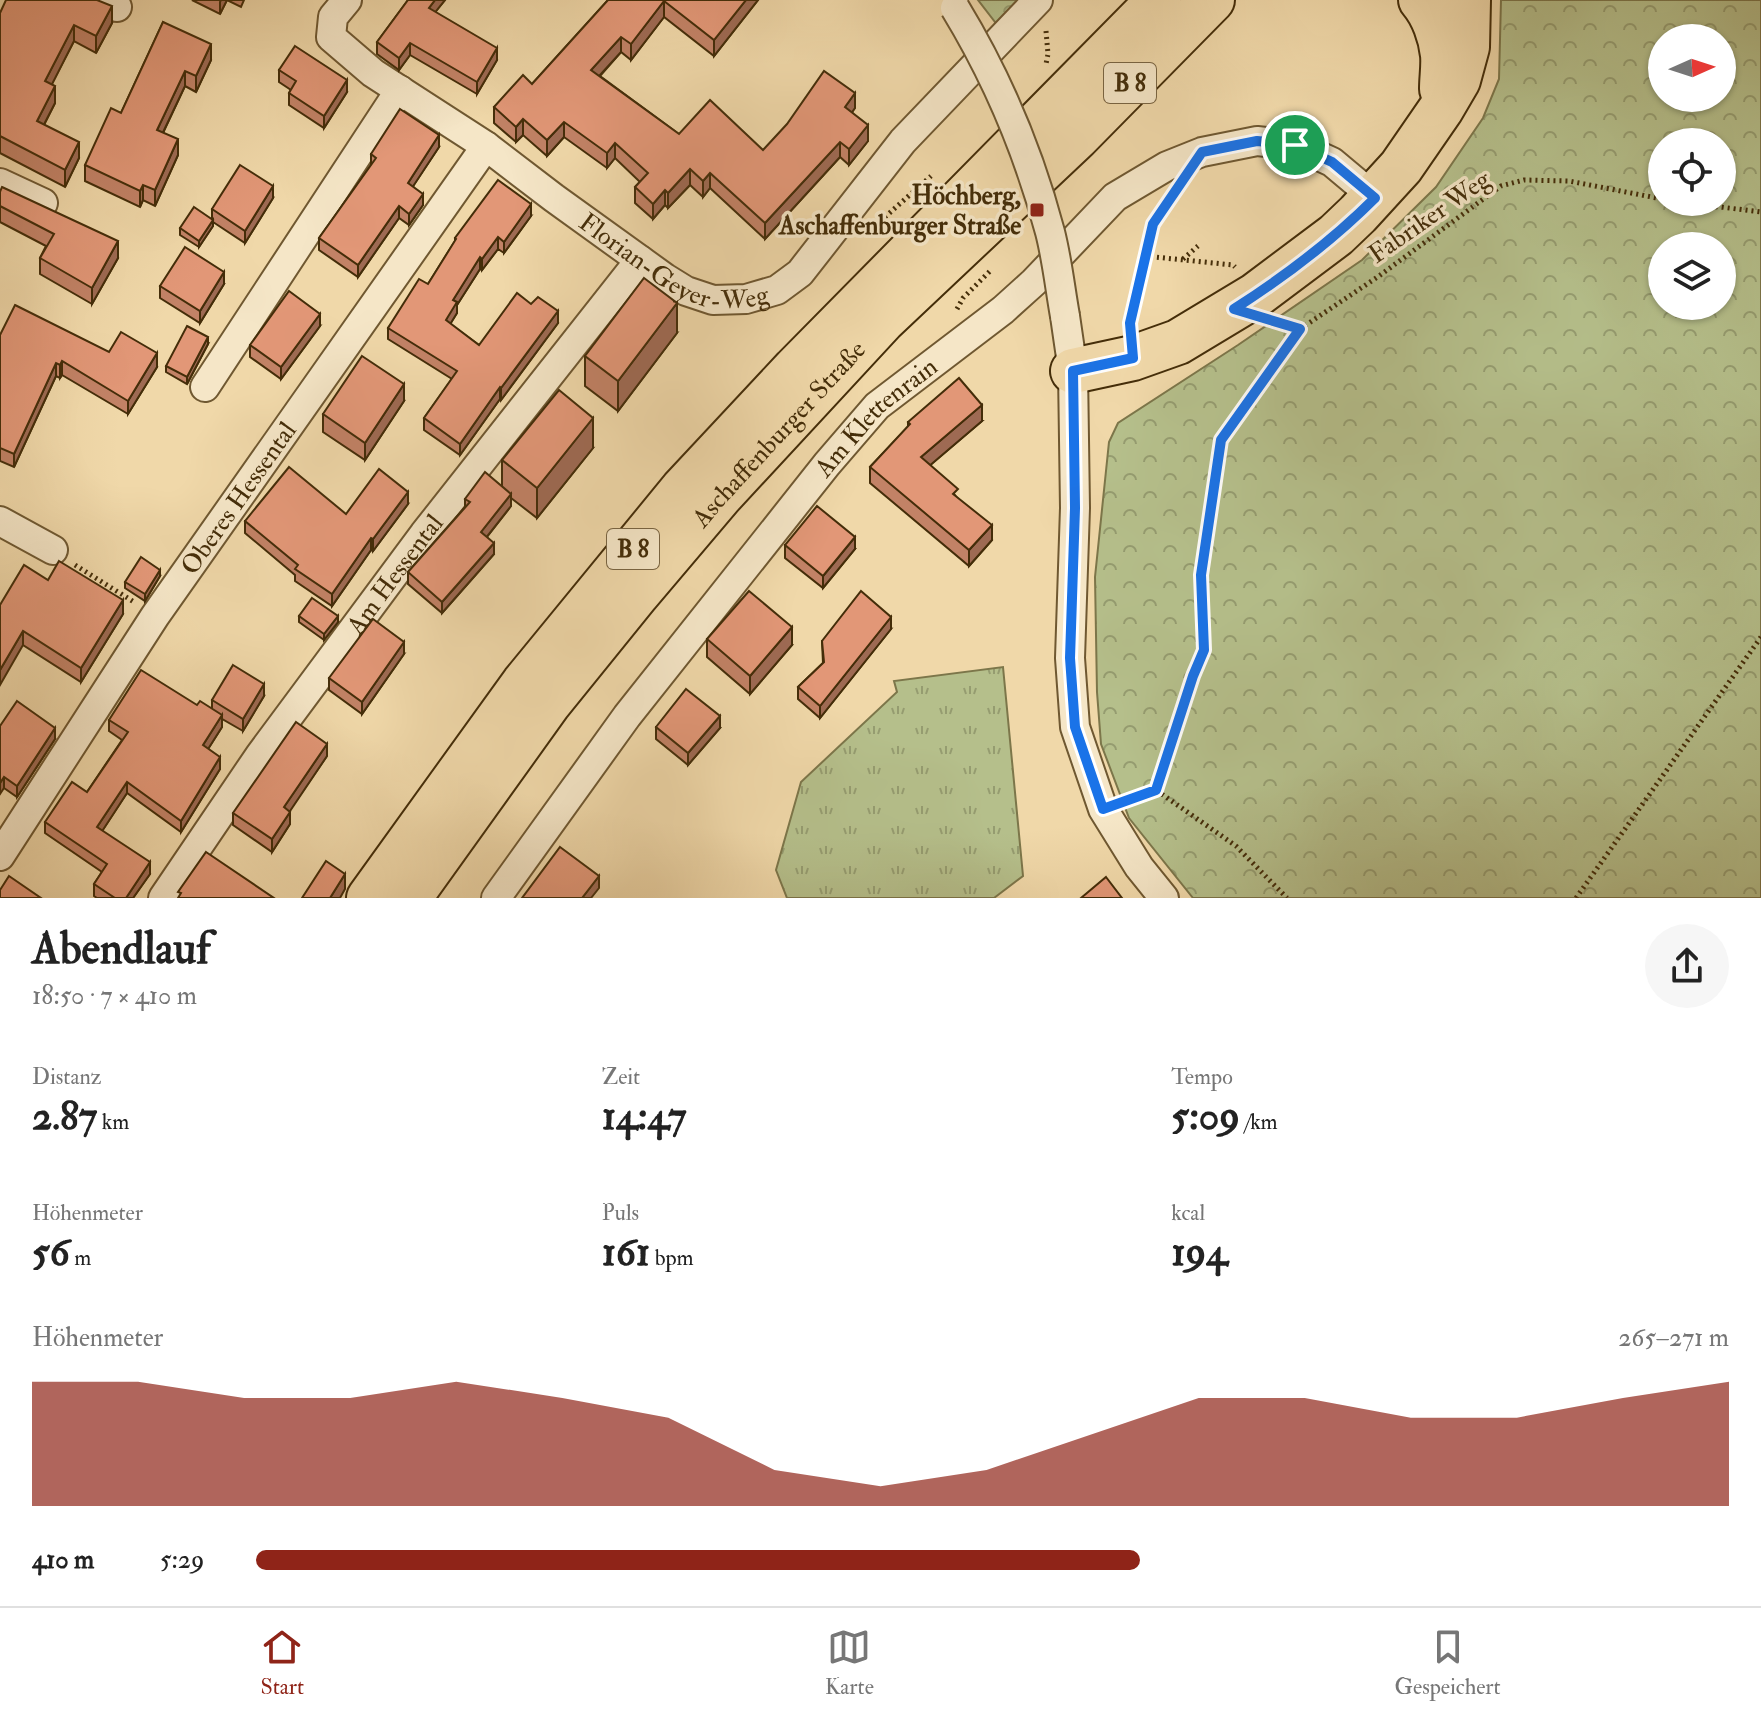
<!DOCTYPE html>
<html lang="de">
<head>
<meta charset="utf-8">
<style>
  body { margin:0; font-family:"IM FELL Double Pica",serif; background:#f6f6f6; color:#222; height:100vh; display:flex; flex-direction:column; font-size:30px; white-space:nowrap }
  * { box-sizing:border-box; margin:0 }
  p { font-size:26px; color:#767676 }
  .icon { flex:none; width:44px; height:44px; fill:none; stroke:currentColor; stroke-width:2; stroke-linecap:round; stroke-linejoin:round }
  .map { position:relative; height:898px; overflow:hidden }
  .sheet { display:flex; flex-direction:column; background:#fff; flex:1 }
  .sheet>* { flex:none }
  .needle { width:52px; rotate:87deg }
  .fabs { position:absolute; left:1648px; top:24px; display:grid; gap:16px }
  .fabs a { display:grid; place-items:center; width:88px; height:88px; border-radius:50%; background:#fff; box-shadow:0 2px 6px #0004; font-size:40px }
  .pin { position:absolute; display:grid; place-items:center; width:68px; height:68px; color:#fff; margin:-34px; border:4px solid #fff; border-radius:50%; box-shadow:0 2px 8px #0007 }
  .round { display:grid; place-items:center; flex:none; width:84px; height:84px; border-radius:42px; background:#f6f6f6 }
  .overview { display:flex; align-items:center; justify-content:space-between; height:136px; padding:0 32px }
  h1 { font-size:44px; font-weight:700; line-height:60px }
  .metrics { display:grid; grid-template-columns:repeat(3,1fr); gap:12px; height:136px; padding:8px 32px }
  .metrics div { display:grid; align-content:center }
  .metrics b { font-size:40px; font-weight:700 }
  .metrics small { font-size:22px; font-weight:400 }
  .metrics p { font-size:22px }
  .chart { height:224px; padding:16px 32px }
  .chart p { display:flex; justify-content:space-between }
  .chart svg { width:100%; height:144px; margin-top:8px; fill:#8f2418; opacity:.7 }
  ul { padding:0 32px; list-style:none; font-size:26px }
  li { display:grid; grid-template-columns:128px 96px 1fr; align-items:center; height:60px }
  li i { height:20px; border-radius:10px; background:#8f2418 }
  .menu { display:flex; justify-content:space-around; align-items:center; height:112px; border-top:2px solid #e0e0e0; background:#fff; font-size:22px; color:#767676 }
  .menu a { display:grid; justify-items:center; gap:4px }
  .menu .selected { color:#8f2418 }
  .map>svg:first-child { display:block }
  .forest { fill:url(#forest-crowns); stroke:#7c764a; stroke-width:2; fill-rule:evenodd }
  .park { fill:url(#park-tufts); stroke:#7c764a; stroke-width:2 }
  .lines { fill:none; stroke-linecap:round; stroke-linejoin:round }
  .minor-casing { stroke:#6f5831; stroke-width:32 }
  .primary-casing { stroke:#442d09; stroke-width:48 }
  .path { stroke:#442d09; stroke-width:5; stroke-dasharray:2 4; stroke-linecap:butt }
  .minor { stroke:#f5e6c7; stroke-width:28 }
  .primary { stroke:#f0d8a9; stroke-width:44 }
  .minor-bridge-casing { stroke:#6f5831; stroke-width:32; stroke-linecap:butt }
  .minor-bridge { stroke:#f5e6c7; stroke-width:28 }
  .wall { fill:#c28266; stroke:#442d09; stroke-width:2 }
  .shaded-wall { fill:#9e6a53; stroke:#442d09; stroke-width:2 }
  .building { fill:#e29777; stroke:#442d09; stroke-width:2 }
  .route-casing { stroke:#fff; stroke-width:16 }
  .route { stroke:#1a73e8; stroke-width:10 }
  .poi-dot { fill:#8f2418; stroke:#f5e6c7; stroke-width:3 }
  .labels { text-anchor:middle; stroke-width:7; stroke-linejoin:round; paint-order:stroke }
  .shield { fill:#f5e6c7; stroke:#796442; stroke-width:2 }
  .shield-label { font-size:24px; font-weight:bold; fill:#442d09 }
  .poi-label { font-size:26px; font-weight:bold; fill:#442d09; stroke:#f5e6c7; text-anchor:end }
  .street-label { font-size:26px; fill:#442d09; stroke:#f5e6c7 }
</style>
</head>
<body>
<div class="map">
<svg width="1761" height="898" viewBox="0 0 1761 898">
  <defs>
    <pattern id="forest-crowns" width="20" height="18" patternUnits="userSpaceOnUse" patternTransform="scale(2)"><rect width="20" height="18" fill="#b5bf8b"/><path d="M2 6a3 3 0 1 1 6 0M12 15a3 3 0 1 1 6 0" fill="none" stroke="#959c70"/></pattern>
    <pattern id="park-tufts" width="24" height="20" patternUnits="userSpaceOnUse" patternTransform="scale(2)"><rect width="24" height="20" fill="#b5bf8b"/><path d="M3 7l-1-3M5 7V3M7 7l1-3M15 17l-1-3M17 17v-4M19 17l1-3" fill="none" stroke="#959c70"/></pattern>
  </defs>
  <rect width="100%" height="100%" fill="#f0d8a9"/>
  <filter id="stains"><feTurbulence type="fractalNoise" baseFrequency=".0025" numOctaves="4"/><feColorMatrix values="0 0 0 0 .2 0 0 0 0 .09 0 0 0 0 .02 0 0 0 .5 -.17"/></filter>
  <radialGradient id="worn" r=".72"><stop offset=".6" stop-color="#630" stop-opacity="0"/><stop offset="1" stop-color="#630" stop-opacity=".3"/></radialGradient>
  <!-- forest -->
  <g class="forest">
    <path d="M978,0H1038L1005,35Z"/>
    <path d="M1501,0H1761V898H1193L1129,818L1101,744L1097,692L1095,577L1109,442L1118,423L1238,345L1362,260L1436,187L1483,118L1499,79ZM1662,38H1722V98H1662ZM1662,142H1722V202H1662ZM1662,246H1722V306H1662Z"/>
  </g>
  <!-- park -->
  <path class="park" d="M1003,667L1023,876L994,898H787L776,870L801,782L897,692L894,681Z"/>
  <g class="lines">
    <!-- minor casing -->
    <g class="minor-casing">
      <g id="minor">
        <path d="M101,0L117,7"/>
        <path id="s1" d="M347,0L333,17L331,37L373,73L486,146L554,198L665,278L686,291L713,300L746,299L777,290L800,273L903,141L1038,0"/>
        <path d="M0,183L43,203"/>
        <path d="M1065,316L1073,371L1075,508L1070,658L1075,727L1103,809L1139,867L1164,898"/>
        <path d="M205,387L400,90"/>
        <path d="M0,521L53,550"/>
        <path id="s2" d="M0,856L155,616L486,146"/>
        <path id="s3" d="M163,898L260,755L424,534L640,260"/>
        <path id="s4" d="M496,898L627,716L827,464L877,406L1003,310L1034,282L1115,197L1167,166L1202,152L1257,141L1295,145L1332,162L1375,198"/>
      </g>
    </g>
    <!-- primary casing -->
    <g class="primary-casing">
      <g id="primary">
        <path d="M1421,0C1433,14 1441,36 1443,55C1444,66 1442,78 1442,89"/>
        <path d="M1073,371L1133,358L1178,342L1256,295L1336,235L1358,214L1401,167L1441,109L1458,80L1467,47L1468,0"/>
        <path d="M369,898L524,683L683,489L795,369L1159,0"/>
        <path id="s5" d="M409,898L548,704L637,594L720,496L883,320L1077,137L1212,0"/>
      </g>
    </g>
    <!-- path -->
    <g class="path">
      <path d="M1046,31L1048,54L1046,64"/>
      <path d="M1680,202L1761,212"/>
      <path d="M876,225L931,176"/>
      <path d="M1145,256L1233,265L1235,267"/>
      <path d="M1183,259L1198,246"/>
      <path d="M957,309L963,298L992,269"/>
      <path d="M1131,322L1153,224L1172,196"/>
      <path d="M1277,322L1300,329L1379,276L1501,186L1524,180L1569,181L1662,199"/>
      <path d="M75,565L134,602"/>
      <path d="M1156,790L1193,676L1204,650L1201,575L1221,440L1300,329"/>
      <path d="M1129,800L1156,790L1236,846L1287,898"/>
      <path d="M1576,898L1761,637"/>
    </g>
    <!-- minor -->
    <use href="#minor" class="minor"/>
    <!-- primary -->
    <use href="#primary" class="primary"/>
    <!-- minor-bridge casing -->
    <g class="minor-bridge-casing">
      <path id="minor-bridge" d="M955,8C997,77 1029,153 1050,232C1057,259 1060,288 1065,316"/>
    </g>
    <!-- minor-bridge -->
    <use href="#minor-bridge" class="minor-bridge"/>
  </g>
  <!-- wall -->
  <g class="wall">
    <path d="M192,0H227L220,14Z"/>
    <path d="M227,0H244L241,7Z"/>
    <path d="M408,0H445L435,12L497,60L477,94L410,55L399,70L377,54V42Z"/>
    <path d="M608,0H758L714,56L664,17L631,60L621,52L600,76L679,134L763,150L855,108L852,112L868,141L849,165L840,157L765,239L710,188L703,197L690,185L668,208L665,205L653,219L635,203V187L640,182L615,158L607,168L564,137L547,156L523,135L516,142L494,123V107L532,84Z"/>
    <path d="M0,13L112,23L96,53L74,41L51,85L55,103L44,125L79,158L65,187L0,153Z"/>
    <path d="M163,22L211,60L196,92L185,86L163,133L178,155L155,206L143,200L140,207L85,181V165L121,113Z"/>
    <path d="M279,70L347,92L324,128L289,105V93L291,90L279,82Z"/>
    <path d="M439,147L413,186L423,205L409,225L399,218L358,277L319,250V238L371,165V154Z"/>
    <path d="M0,190L118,258L92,304L40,274V258L46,246L0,222Z"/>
    <path d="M273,198L245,243L213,222V226L199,247L180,235V228L212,219V209Z"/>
    <path d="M531,216L504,253L498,249L482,270L480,269L457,305V313L450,324L479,345L531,304L558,323L501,400L500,399L460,455L424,430V418L452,379L388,339V328L428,284L455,241V238Z"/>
    <path d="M224,284L200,323L160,298V286Z"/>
    <path d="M320,326L281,379L250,357V345Z"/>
    <path d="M677,333L618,411L585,386V356Z"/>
    <path d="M0,335L109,352L157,367L128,414L62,375L60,378L56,376L14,467L0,461Z"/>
    <path d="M208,344L187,384L166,372V366Z"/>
    <path d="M404,401L365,460L323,432V414Z"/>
    <path d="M982,421L930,465L992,540L969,566L870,483V467L908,427V422Z"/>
    <path d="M593,448L537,518L511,498V506L487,537L494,554L442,613L408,584V572L465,507V499L502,486V460Z"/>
    <path d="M408,504L373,551L371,550L332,606L295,581V575L245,533V521L346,514Z"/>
    <path d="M785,545L855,549L823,588L785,558Z"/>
    <path d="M160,576L145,601L125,588V582Z"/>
    <path d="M48,580L123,614L81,682L23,645L0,605Z"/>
    <path d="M299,616L338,622L324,640L299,622Z"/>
    <path d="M891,629L820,718L798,699V687L823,663L822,641Z"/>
    <path d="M707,639L792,645L750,694L707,657Z"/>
    <path d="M404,654L362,714L329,690V678Z"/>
    <path d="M264,696L243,731L222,719V727L208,749L220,769L181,832L127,793L102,831L150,874L133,898H97L94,896V884L102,872L45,833V822L87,792L122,740L109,731V720L197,705L212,709V700Z"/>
    <path d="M0,726L55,739L17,797L4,788Z"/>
    <path d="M656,727L720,728L688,765L656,739Z"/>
    <path d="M327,756L289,811L290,824L272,852L233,825V813Z"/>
  </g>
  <!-- shaded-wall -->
  <g class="shaded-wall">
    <path d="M221,0H227L220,14V2Z"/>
    <path d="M435,0H445L429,20V8Z"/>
    <path d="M746,0H758L714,56V40Z"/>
    <path d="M664,1V17L631,60V44Z"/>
    <path d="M112,6V23L96,53V36Z"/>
    <path d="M74,25V41L45,98V81Z"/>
    <path d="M621,37V52L591,85V70Z"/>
    <path d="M410,43V55L399,70V58Z"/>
    <path d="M211,44V60L196,92V76Z"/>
    <path d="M497,48V60L477,94V82Z"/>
    <path d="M185,71V86L157,145V130Z"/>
    <path d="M347,80V92L324,128V116Z"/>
    <path d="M55,86V103L37,138V121Z"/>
    <path d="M855,93V108L845,122V107Z"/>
    <path d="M523,119V135L516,142V127Z"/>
    <path d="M564,122V137L547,156V140Z"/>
    <path d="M868,125V141L849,165V149Z"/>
    <path d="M439,135V147L408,194V183Z"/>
    <path d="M178,139V155L155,206V190Z"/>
    <path d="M79,142V158L65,187V170Z"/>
    <path d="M840,142V157L765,239V223Z"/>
    <path d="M615,143V158L607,168V153Z"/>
    <path d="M690,169V185L668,208V193Z"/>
    <path d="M710,173V188L703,197V181Z"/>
    <path d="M143,185V200L140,207V191Z"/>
    <path d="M273,186V198L245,243V231Z"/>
    <path d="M665,190V205L653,219V204Z"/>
    <path d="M423,194V205L409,225V214Z"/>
    <path d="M531,204V216L504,253V242Z"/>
    <path d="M399,206V218L358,277V265Z"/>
    <path d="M213,220V226L199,247V241Z"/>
    <path d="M498,237V249L482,270V259Z"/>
    <path d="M118,241V258L92,304V288Z"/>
    <path d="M480,257V269L457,305V313L446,331V320L453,300Z"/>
    <path d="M224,272V284L200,323V311Z"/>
    <path d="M677,303V333L618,411V381Z"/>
    <path d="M558,311V323L501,400V388Z"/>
    <path d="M320,314V326L281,379V367Z"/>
    <path d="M208,337V344L187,384V377Z"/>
    <path d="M157,353V367L128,414V401Z"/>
    <path d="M62,361V375L60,378V365Z"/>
    <path d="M56,363V376L14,467V454Z"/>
    <path d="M404,384V401L365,460V443Z"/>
    <path d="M500,387V399L460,455V444Z"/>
    <path d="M982,405V421L921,473V457Z"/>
    <path d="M593,418V448L537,518V488Z"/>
    <path d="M408,492V504L373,551V539Z"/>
    <path d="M511,494V506L481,544V532Z"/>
    <path d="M992,525V540L969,566V550Z"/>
    <path d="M855,537V549L823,588V576Z"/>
    <path d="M371,538V550L332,606V594Z"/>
    <path d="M494,543V554L442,613V602Z"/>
    <path d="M160,570V576L145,601V594Z"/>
    <path d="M123,600V614L81,682V668Z"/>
    <path d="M338,616V622L324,640V634Z"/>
    <path d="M891,617V629L820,718V706Z"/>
    <path d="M792,627V645L750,694V676Z"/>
    <path d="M23,631V645L0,685V670Z"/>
    <path d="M404,642V654L362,714V702Z"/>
    <path d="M264,684V696L243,731V719Z"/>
    <path d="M222,715V727L203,757V745Z"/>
    <path d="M720,716V728L688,765V753Z"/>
    <path d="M55,728V739L17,797V786Z"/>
    <path d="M327,744V756L284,820V807Z"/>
    <path d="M220,757V769L181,832V821Z"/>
    <path d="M4,777V788L0,794V783Z"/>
    <path d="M127,782V793L97,839V827Z"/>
    <path d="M290,812V824L272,852V839Z"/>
    <path d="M150,862V874L133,898H126Z"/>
    <path d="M345,874V889L340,898H330Z"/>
    <path d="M599,876V888L591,898H582Z"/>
  </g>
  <!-- building -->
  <g class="building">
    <path d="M6,0H97L112,6L96,36L74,25L45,81L55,86L37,121L79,142L65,170L0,136V13Z"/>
    <path d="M408,0H435L429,8L497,48L477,82L410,43L399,58L377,42Z"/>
    <path d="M608,0H746L714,40L664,1L631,44L621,37L591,70L679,134L710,100L763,150L787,124L824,71L855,93L845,107L868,125L849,149L840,142L765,223L710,173L703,181L690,169L668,193L665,190L653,204L635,187L648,173L615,143L607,153L564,122L547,140L523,119L516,127L494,107L523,75L532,84Z"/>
    <path d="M163,22L211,44L196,76L185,71L157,130L178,139L155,190L143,185L140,191L85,165L111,108L121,113Z"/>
    <path d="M295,46L347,80L324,116L289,93L296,81L279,70Z"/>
    <path d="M400,109L439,135L408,183L423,194L409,214L399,206L358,265L319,238L376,158L371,154Z"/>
    <path d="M240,165L273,186L245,231L212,209Z"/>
    <path d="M498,180L531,204L504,242L498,237L482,259L480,257L453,300L457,302L446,320L479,345L517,293L531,304L538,297L558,311L501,388L500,387L460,444L424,418L457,371L388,328L419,279L428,284L456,239L455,238Z"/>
    <path d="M2,187L118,241L92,288L40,258L54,234L0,206V192Z"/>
    <path d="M194,207L213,220L199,241L180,228Z"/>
    <path d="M185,247L224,272L200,311L160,286Z"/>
    <path d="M644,278L677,303L618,381L585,356Z"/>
    <path d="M289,291L320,314L281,367L250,345Z"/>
    <path d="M15,305L109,352L121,332L157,353L128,401L62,361L60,365L56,363L14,454L0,448V335Z"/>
    <path d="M187,326L208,337L187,377L166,366Z"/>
    <path d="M362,356L404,384L365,443L323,414Z"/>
    <path d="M959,378L982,405L921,457L958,489L953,494L992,525L969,550L870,467L910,424L908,422Z"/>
    <path d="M559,390L593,418L537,488L502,460Z"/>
    <path d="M289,467L346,514L379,469L408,492L373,539L371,538L332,594L295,569L298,565L245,521Z"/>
    <path d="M485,472L511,494L481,532L494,543L442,602L408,572L470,502L465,499Z"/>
    <path d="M817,506L855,537L823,576L785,545Z"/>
    <path d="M141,557L160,570L145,594L125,582Z"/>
    <path d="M59,561L123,600L81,668L23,631L0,670V605L24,565L48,580Z"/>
    <path d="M749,591L792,627L750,676L707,639Z"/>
    <path d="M861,591L891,617L820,706L798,687L824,662L822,641Z"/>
    <path d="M312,598L338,616L324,634L299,616Z"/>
    <path d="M373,619L404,642L362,702L329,678Z"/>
    <path d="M233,665L264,684L243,719L212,700Z"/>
    <path d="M141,670L197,705L200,701L222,715L203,745L220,757L181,821L127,782L97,827L150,862L126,898H115L94,884L107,864L45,822L72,782L87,792L128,732L109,720Z"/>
    <path d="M686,689L720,716L688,753L656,727Z"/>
    <path d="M17,701L55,728L17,786L4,777L0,783V726Z"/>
    <path d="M296,722L327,744L284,807L290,812L272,839L233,813Z"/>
    <path d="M560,847L599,876L582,898H522Z"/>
    <path d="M206,852L274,898H178L181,893L178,892Z"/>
    <path d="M326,861L345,874L330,898H302Z"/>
    <path d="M9,876L41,898H0V890Z"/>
    <path d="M1106,877L1122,898H1081Z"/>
  </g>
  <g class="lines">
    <!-- route casing -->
    <g class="route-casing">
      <path id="route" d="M1257,141L1295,145L1332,162L1375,198C1333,240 1284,277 1234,309L1300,329L1221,440L1201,575L1204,650L1193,676L1156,790L1103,809L1075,727L1070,658L1075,508L1073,371L1133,358L1130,323L1153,224L1202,152Z"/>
    </g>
    <!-- route -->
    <use href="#route" class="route"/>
  </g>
  <!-- markers -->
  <rect class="poi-dot" x="1029" y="202" width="16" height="16" rx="4"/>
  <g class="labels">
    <!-- shield labels -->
    <g class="shield">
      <rect x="1104" y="63" width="52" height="40" rx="6"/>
      <rect x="607" y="529" width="52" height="40" rx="6"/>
    </g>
    <g class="shield-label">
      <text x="1130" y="91">B 8</text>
      <text x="633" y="557">B 8</text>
    </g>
    <!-- poi labels -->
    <g class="poi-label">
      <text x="1021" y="204">Höchberg,<tspan x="1021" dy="30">Aschaffenburger Straße</tspan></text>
    </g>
    <!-- street labels -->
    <g class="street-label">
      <text transform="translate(1429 216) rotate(-35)" y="9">Fabriker Weg</text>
      <text dy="9" stroke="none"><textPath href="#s1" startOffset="458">Florian-Geyer-Weg</textPath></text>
      <text dy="9" stroke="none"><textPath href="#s4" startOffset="614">Am Klettenrain</textPath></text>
      <text dy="9" stroke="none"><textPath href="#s5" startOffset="594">Aschaffenburger Straße</textPath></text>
      <text dy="9" stroke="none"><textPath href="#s2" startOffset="430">Oberes Hessental</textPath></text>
      <text dy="9" stroke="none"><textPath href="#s3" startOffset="398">Am Hessental</textPath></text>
    </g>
  </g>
  <rect width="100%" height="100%" filter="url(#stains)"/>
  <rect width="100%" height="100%" fill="url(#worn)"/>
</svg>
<div class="fabs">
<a><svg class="needle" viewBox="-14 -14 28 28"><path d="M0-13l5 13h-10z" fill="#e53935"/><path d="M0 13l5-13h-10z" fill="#767676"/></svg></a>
<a><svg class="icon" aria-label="locate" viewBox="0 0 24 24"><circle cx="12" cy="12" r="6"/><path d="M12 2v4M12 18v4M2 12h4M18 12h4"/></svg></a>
<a><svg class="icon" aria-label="layers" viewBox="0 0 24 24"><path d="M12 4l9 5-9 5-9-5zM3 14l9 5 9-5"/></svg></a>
</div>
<div class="pin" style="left:1295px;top:145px;background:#1e9e55"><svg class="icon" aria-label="arrive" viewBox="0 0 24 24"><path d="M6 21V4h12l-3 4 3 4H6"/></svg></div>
</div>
<section class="sheet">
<div class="overview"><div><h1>Abendlauf</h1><p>18:50 · 7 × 410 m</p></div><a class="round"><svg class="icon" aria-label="share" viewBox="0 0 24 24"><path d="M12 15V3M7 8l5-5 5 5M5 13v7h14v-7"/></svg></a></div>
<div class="metrics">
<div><p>Distanz</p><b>2.87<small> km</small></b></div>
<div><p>Zeit</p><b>14:47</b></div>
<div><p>Tempo</p><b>5:09<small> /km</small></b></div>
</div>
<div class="metrics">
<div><p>Höhenmeter</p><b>56<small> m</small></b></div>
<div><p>Puls</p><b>161<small> bpm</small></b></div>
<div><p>kcal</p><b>194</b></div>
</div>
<div class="chart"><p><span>Höhenmeter</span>265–271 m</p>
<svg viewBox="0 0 160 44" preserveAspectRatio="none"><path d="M0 44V6L10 6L20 11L30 11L40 6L50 11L60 17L70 33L80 38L90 33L100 22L110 11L120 11L130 17L140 17L150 11L160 6V44z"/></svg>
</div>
<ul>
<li><b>410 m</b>5:29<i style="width:60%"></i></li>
</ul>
</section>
<nav class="menu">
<a class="selected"><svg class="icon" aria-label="home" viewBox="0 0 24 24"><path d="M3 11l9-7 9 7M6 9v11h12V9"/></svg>Start</a>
<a><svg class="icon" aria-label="map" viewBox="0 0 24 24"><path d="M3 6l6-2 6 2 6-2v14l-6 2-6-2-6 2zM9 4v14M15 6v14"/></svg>Karte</a>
<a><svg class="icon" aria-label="saved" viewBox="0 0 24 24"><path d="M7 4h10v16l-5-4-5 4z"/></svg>Gespeichert</a>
</nav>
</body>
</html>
